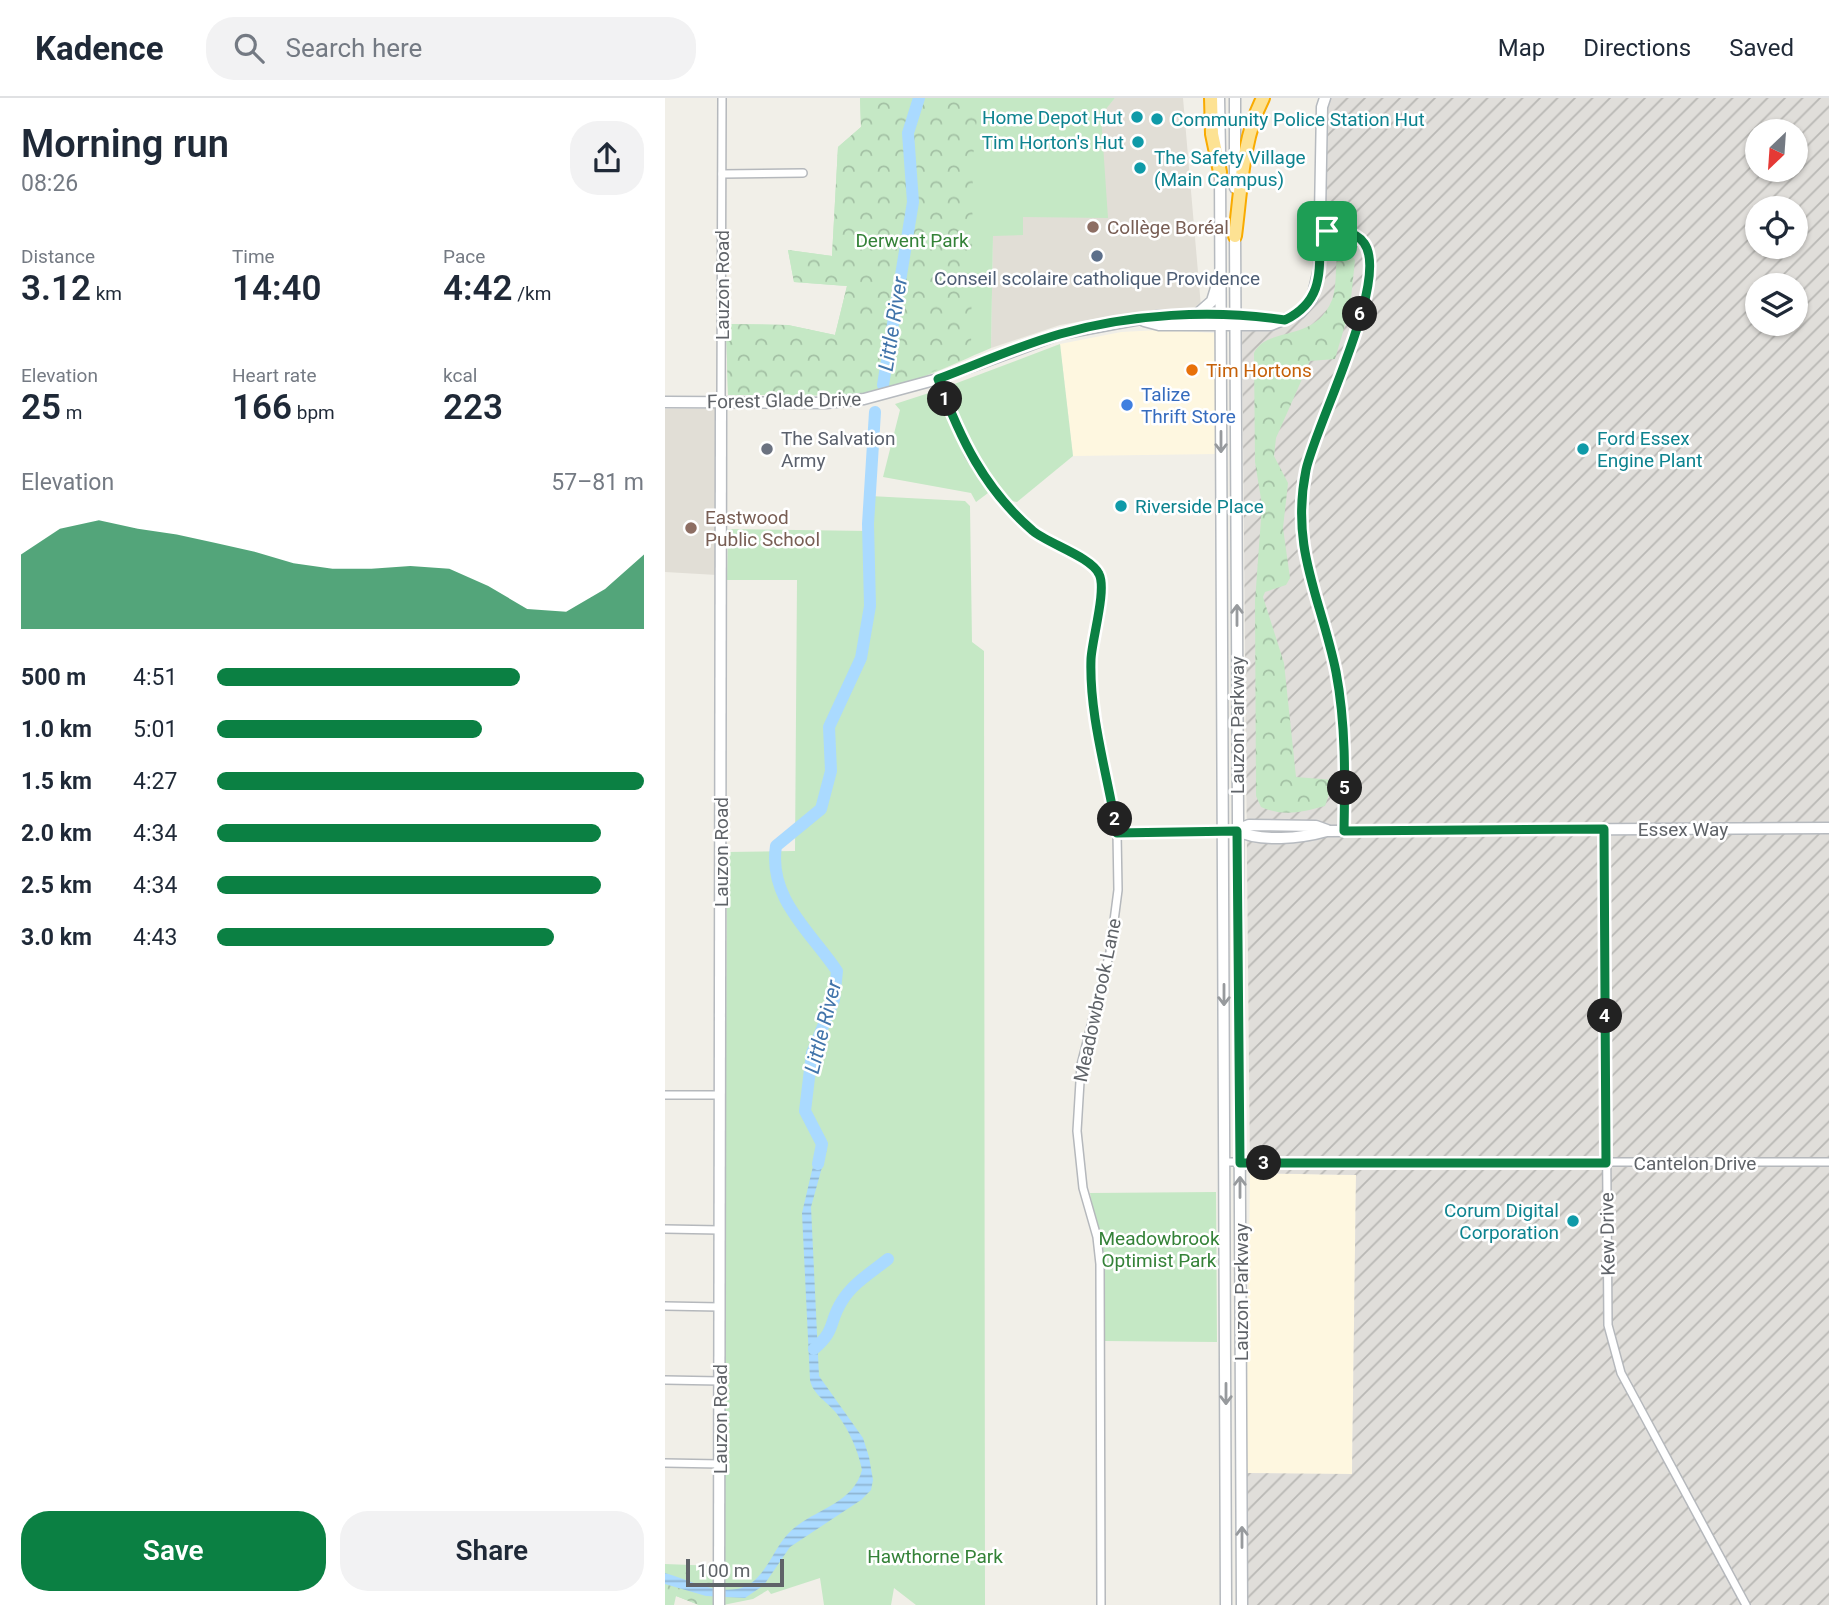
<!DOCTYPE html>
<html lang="en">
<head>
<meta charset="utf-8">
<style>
  body { margin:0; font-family:Roboto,sans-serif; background:#f2f2f3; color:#1f2937; height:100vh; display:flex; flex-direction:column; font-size:26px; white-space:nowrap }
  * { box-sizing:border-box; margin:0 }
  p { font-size:23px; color:#747a83 }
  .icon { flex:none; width:38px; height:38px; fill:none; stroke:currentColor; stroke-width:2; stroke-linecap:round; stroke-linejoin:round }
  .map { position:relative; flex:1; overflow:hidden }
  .details { display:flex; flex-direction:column; background:#fff; width:665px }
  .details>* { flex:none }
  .needle { width:46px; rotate:205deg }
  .fabs { position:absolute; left:1080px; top:21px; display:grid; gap:14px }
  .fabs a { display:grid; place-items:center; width:63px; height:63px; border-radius:50%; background:#fff; box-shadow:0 2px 5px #0004; font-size:35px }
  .scale { position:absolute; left:21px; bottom:18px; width:98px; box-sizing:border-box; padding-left:7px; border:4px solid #5f6368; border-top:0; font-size:19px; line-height:24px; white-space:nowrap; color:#5f6368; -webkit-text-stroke:5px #fff; paint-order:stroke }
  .pin { position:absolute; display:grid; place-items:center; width:60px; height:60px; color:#fff; margin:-30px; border-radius:14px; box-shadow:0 4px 10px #0006 }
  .km { position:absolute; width:35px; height:35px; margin:-18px; border-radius:50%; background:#222; color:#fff; font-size:19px; line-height:35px; text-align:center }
  .round { display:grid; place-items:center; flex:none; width:74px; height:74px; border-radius:28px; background:#f2f2f3 }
  .headline { display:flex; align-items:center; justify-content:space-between; height:119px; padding:0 21px }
  h1 { font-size:38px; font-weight:600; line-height:52px }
  .metrics { display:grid; grid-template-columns:repeat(3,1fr); gap:10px; height:119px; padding:7px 21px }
  .metrics div { display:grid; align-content:center }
  .metrics b { font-size:35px; font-weight:600 }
  .metrics small { font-size:19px; font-weight:400 }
  .metrics p { font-size:19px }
  .chart { height:196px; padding:14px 21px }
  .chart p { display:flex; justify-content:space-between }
  .chart svg { width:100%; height:126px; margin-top:7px; fill:#0b8043; opacity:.7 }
  .cta { display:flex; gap:14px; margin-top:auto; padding:14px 21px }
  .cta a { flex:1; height:80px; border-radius:28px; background:#0b8043; color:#fff; font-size:28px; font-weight:600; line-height:80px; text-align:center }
  .cta a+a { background:#f2f2f3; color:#1f2937 }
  ul { padding:0 21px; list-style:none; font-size:23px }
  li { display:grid; grid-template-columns:112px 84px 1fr; align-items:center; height:52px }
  li i { height:18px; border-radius:9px; background:#0b8043 }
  header { display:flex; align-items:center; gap:42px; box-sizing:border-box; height:98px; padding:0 35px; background:#fff; border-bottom:2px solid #e0e1e3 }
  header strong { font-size:33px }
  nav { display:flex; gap:38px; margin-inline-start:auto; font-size:24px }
  .search { width:490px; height:63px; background:#f2f2f3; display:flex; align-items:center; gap:18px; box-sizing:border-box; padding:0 24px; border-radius:28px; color:#747a83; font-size:26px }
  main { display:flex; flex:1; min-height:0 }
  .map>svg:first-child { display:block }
  .commercial { fill:#fef7e0 }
  .industrial { fill:url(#industrial-furrows); fill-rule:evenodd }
  .education { fill:#e1ded6 }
  .green { fill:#c5e8c5 }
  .forest { fill:url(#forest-crowns) }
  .water { fill:url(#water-rules) }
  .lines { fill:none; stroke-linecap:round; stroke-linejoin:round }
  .river { stroke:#aadaff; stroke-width:12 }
  .street-casing { stroke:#b5b8bc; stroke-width:10 }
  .secondary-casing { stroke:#b6babf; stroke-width:13 }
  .highway-casing { stroke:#f9ab00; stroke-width:16 }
  .street { stroke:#fff; stroke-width:7 }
  .secondary { stroke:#fff; stroke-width:10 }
  .highway { stroke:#fde293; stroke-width:12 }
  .oneway { stroke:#979a9d }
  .route-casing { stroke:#fff; stroke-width:14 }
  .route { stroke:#0b8043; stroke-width:9 }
  .culture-dot { fill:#0f9aa8; stroke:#fff; stroke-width:2.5 }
  .education-dot { fill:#8d6e63; stroke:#fff; stroke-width:2.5 }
  .service-dot { fill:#5c6f8a; stroke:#fff; stroke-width:2.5 }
  .food-dot { fill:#e8710a; stroke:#fff; stroke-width:2.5 }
  .shop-dot { fill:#3f7fe0; stroke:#fff; stroke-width:2.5 }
  .worship-dot { fill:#6b7280; stroke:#fff; stroke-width:2.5 }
  .labels { text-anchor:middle; stroke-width:5; stroke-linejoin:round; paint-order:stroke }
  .culture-label { font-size:19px; fill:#0d838f; stroke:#fff; text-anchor:start }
  .education-label { font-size:19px; fill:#785e54; stroke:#fff; text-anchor:start }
  .park-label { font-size:19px; fill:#348238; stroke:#fff }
  .service-label { font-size:19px; fill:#4e5e75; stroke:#fff }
  .street-label { font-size:19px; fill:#5f6368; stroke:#fff }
  .food-label { font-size:19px; fill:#c56008; stroke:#fff; text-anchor:start }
  .shop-label { font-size:19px; fill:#366cbe; stroke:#fff; text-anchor:start }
  .worship-label { font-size:19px; fill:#5b616d; stroke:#fff; text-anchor:start }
  .water-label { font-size:21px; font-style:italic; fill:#4174aa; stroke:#fff }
</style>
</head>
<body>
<header>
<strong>Kadence</strong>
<div class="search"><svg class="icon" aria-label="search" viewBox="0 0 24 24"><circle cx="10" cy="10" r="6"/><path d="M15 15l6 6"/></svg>Search here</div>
<nav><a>Map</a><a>Directions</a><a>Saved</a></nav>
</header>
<main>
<section class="details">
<div class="headline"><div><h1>Morning run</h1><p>08:26</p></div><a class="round"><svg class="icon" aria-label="share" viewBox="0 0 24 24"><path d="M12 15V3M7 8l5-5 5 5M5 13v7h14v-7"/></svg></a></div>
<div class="metrics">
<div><p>Distance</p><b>3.12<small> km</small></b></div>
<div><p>Time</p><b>14:40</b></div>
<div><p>Pace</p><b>4:42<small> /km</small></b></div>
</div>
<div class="metrics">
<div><p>Elevation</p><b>25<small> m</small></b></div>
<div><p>Heart rate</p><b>166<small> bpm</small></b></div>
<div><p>kcal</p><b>223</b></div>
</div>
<div class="chart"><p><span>Elevation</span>57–81 m</p>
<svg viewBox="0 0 160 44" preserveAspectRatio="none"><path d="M0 44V18L10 9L20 6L30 9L40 11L50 14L60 17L70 21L80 23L90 23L100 22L110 23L120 29L130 37L140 38L150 30L160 18V44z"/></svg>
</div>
<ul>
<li><b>500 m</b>4:51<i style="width:71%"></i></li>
<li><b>1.0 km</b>5:01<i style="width:62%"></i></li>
<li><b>1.5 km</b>4:27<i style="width:100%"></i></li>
<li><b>2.0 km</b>4:34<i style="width:90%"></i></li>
<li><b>2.5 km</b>4:34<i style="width:90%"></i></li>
<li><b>3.0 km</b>4:43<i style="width:79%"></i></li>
</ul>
<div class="cta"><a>Save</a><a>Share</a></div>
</section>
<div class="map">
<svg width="1164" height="1507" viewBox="0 0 1164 1507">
  <defs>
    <pattern id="industrial-furrows" width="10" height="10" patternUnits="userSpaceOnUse" patternTransform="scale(1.75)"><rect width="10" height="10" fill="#e0deda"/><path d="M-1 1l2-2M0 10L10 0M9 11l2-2" fill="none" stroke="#b9b8b5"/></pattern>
    <pattern id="forest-crowns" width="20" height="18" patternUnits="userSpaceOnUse" patternTransform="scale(1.75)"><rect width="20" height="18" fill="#c5e8c5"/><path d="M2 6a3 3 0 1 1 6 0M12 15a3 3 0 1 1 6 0" fill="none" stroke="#a3c0a4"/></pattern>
    <pattern id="water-rules" width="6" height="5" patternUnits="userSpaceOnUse" patternTransform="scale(1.75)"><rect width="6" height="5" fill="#aadaff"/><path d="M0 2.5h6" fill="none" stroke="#8eb4d2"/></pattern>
  </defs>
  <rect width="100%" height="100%" fill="#f1efe8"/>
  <!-- commercial -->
  <g class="commercial">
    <path d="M495,232L550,235L552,356L408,358L395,246L456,234Z"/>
    <path d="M585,1075L691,1077L687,1377L581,1375Z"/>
  </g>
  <!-- industrial -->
  <path class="industrial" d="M660,0H1164V1507H583L581,1375L687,1376L691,1077L585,1075L577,227L635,215L653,187ZM1092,33H1130V72H1092ZM1092,110H1130V149H1092ZM1092,187H1130V226H1092Z"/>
  <!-- education -->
  <g class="education">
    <path d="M450,0H518L536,209L528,213L464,215L395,227L326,250L328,137Z"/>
    <path d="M0,311H51L52,477L0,474Z"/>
  </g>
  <!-- green -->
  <g class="green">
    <path d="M195,0H450L436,17L443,120L358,119V137L328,138L326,250C281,269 233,294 183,297C143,299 103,295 63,297L61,226L123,227L170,237L182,188L129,184L123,152L167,158L173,49L196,29Z"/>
    <path d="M395,246L408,358L352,404L341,402C314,369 297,334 283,294L284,288Z"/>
    <path d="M267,294L273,296L289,335L323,395L311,404L306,395L218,379L235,312L230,306Z"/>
    <path d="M205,398L300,403L305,408L307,544L319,553L320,1507H251L229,1490L226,1507H159L155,1480L106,1496L103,1492L88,1501L58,1507L62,754L130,753L132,482H62L63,431L203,433Z"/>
    <path d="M551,1094L552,1244L439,1243L438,1165L425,1095Z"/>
    <path d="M0,1466L52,1468L50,1507H34L11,1498L0,1507Z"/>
  </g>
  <!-- forest -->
  <g class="forest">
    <path d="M195,0H314L308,59L306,258L245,283L184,297H63L61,226L123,227L170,237L182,188L129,184L123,152L167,158L173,49L196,29Z"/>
    <path d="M678,154H684L690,162L685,210L670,261L645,263L611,340L609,358L623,385L618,430L625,480L621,487L600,494L598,499L619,565L631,679L669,682L660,708C637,714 619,719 596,709L591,698L590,503L597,407L590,364L589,255C603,227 649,246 667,202C672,188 670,173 672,159Z"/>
    <path d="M0,1468L49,1484L48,1491L0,1475Z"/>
    <path d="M0,1486L49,1499L50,1507H34L11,1498L9,1507H0Z"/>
  </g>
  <!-- water -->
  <path class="water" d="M152,1051H162L146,1109L154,1278L198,1340L204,1359L208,1382L206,1392L196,1402L125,1449L99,1487L80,1500L41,1498L0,1486V1475C25,1482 46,1495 72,1491C98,1487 107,1453 122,1437C145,1411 187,1409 197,1372C193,1352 184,1332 172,1316C163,1304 148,1297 145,1282L137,1115Z"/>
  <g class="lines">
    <!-- river -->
    <g class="river">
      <path d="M218,287L248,104L243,35L254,0"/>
      <path d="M153,1066L157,1046L140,1013L147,955L169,902L172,873C145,833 103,800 111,748L156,711L166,673L164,629L196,560L205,508L203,426L210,314"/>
      <path d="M149,1251C172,1231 163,1225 177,1203C188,1185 207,1174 223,1161"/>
    </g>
    <!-- street casing -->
    <g class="street-casing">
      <g id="street">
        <path d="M57,76L138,75"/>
        <path d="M655,133C670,133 689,131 699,145C725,181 650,328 641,372C625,451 656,500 671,574C681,626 680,680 679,733"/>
        <path d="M273,281L304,357L323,386L371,435L428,468L435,477L437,490L426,563L428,601L452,735L453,792L445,854L416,967L412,1033L418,1090L432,1139L435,1166L436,1507"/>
        <path d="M56,304L57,0"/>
        <path d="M939,731L943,1227L956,1275L1081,1507"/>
        <path d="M452,735L571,732"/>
        <path d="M0,997H55"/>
        <path d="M560,1064H1164"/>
        <path d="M0,1131L55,1132"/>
        <path d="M0,1208L55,1209"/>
        <path d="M0,1282L55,1283"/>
        <path d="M0,1365L55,1366"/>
      </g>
    </g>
    <!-- secondary casing -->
    <g class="secondary-casing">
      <g id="secondary">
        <path d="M554,0L555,54"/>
        <path d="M570,0V90"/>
        <path d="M555,69L561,1507"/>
        <path d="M570,134L577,1507"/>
        <path d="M530,218L547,203L551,190"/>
        <path d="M479,223L494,227H606L635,215L647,201L654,171L657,9L660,0"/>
        <path d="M0,304L161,305L199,301L273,281L395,236L459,224L493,218L620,222"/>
        <path d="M571,732C595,745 637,740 662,733L1164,730"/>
        <path d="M571,732L584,727L651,728L662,732"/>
        <path d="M54,1507L56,304"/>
      </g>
    </g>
    <!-- highway casing -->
    <g class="highway-casing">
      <g id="highway">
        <path d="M546,0L547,36L555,74"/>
        <path d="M570,138C576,92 577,41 598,0"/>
      </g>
    </g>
    <!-- street -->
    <use href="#street" class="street"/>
    <!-- secondary -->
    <use href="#secondary" class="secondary"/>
    <!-- highway -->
    <use href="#highway" class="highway"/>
  </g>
  <!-- one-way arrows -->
  <defs><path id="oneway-shaft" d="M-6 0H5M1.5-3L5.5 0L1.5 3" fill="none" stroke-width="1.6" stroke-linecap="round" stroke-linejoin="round" transform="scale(1.75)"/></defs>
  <g class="oneway">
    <use href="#oneway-shaft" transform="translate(556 344) rotate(90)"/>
    <use href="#oneway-shaft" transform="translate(572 517) rotate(-90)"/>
    <use href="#oneway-shaft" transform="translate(559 897) rotate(90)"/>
    <use href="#oneway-shaft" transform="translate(575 1089) rotate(-90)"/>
    <use href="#oneway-shaft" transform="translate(561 1296) rotate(90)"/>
    <use href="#oneway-shaft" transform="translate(577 1439) rotate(-90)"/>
  </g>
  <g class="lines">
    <!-- route casing -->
    <g class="route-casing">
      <path id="route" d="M655,133C670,133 689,131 699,145C726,181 650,328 641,372C625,451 656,500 671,574C681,626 680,680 679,733L939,731L941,1065H575L572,733L452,735C443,678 424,619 426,561C427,541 442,491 434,476C426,459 384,446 368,433C319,391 295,340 273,281C313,266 353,248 395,236C465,216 547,211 620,222C660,202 654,172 655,133Z"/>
    </g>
    <!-- route -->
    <use href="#route" class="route"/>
  </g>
  <!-- markers -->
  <g class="culture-dot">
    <circle cx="472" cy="19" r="7"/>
    <circle cx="492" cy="21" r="7"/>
    <circle cx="473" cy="44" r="7"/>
    <circle cx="475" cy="70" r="7"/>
    <circle cx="918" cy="351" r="7"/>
    <circle cx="456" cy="408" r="7"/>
    <circle cx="908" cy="1123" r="7"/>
  </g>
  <g class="education-dot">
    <circle cx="428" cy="129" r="7"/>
    <circle cx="26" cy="430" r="7"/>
  </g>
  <circle class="service-dot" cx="432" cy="158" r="7"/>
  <circle class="food-dot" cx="527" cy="272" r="7"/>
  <circle class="shop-dot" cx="462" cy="307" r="7"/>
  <circle class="worship-dot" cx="102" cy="351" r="7"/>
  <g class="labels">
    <!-- culture labels -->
    <g class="culture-label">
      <text x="458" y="26" text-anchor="end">Home Depot Hut</text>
      <text x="506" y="28">Community Police Station Hut</text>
      <text x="459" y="51" text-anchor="end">Tim Horton's Hut</text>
      <text x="489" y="66">The Safety Village<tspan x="489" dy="22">(Main Campus)</tspan></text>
      <text x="932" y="347">Ford Essex<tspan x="932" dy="22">Engine Plant</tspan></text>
      <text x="470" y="415">Riverside Place</text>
      <text x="894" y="1119" text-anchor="end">Corum Digital<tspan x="894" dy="22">Corporation</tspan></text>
    </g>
    <!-- education labels -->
    <g class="education-label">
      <text x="442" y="136">Collège Boréal</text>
      <text x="40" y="426">Eastwood<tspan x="40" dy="22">Public School</tspan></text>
    </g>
    <!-- park labels -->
    <g class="park-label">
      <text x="247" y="149">Derwent Park</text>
      <text x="494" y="1147">Meadowbrook<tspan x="494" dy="22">Optimist Park</tspan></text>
      <text x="270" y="1465">Hawthorne Park</text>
    </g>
    <!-- service labels -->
    <g class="service-label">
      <text x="432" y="187">Conseil scolaire catholique Providence</text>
    </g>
    <!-- street labels -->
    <g class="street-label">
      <text transform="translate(57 187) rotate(-90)" y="7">Lauzon Road</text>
      <text transform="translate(119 302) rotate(-1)" y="7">Forest Glade Drive</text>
      <text transform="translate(572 627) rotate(-90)" y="7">Lauzon Parkway</text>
      <text x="1018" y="738">Essex Way</text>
      <text transform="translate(56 754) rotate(-90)" y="7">Lauzon Road</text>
      <text transform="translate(432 902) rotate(-78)" y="7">Meadowbrook Lane</text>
      <text x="1030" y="1072">Cantelon Drive</text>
      <text transform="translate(942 1136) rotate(-91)" y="7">Kew Drive</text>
      <text transform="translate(576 1194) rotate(-90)" y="7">Lauzon Parkway</text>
      <text transform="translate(55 1321) rotate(-90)" y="7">Lauzon Road</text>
    </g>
    <!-- food labels -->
    <g class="food-label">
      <text x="541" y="279">Tim Hortons</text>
    </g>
    <!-- shop labels -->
    <g class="shop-label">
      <text x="476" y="303">Talize<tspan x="476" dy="22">Thrift Store</tspan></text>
    </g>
    <!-- worship labels -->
    <g class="worship-label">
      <text x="116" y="347">The Salvation<tspan x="116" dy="22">Army</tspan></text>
    </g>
    <!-- water labels -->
    <g class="water-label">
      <text transform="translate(228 226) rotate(-81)" y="7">Little River</text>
      <text transform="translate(158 929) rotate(-76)" y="7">Little River</text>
    </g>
  </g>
</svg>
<div class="fabs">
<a><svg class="needle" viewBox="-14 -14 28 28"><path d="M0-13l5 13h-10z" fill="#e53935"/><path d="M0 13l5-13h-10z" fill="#747a83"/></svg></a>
<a><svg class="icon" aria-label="locate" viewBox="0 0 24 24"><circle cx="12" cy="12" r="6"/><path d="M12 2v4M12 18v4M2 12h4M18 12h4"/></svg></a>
<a><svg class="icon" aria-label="layers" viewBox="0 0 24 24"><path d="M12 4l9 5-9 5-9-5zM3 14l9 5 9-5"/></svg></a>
</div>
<div class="scale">100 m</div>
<div class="pin" style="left:662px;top:133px;background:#1e9e55"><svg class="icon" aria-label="arrive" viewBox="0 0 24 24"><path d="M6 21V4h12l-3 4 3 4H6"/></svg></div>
<b class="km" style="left:280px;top:301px">1</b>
<b class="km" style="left:450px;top:721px">2</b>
<b class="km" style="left:599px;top:1065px">3</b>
<b class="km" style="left:940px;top:918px">4</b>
<b class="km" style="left:680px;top:690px">5</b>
<b class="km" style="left:695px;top:216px">6</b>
</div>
</main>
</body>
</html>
